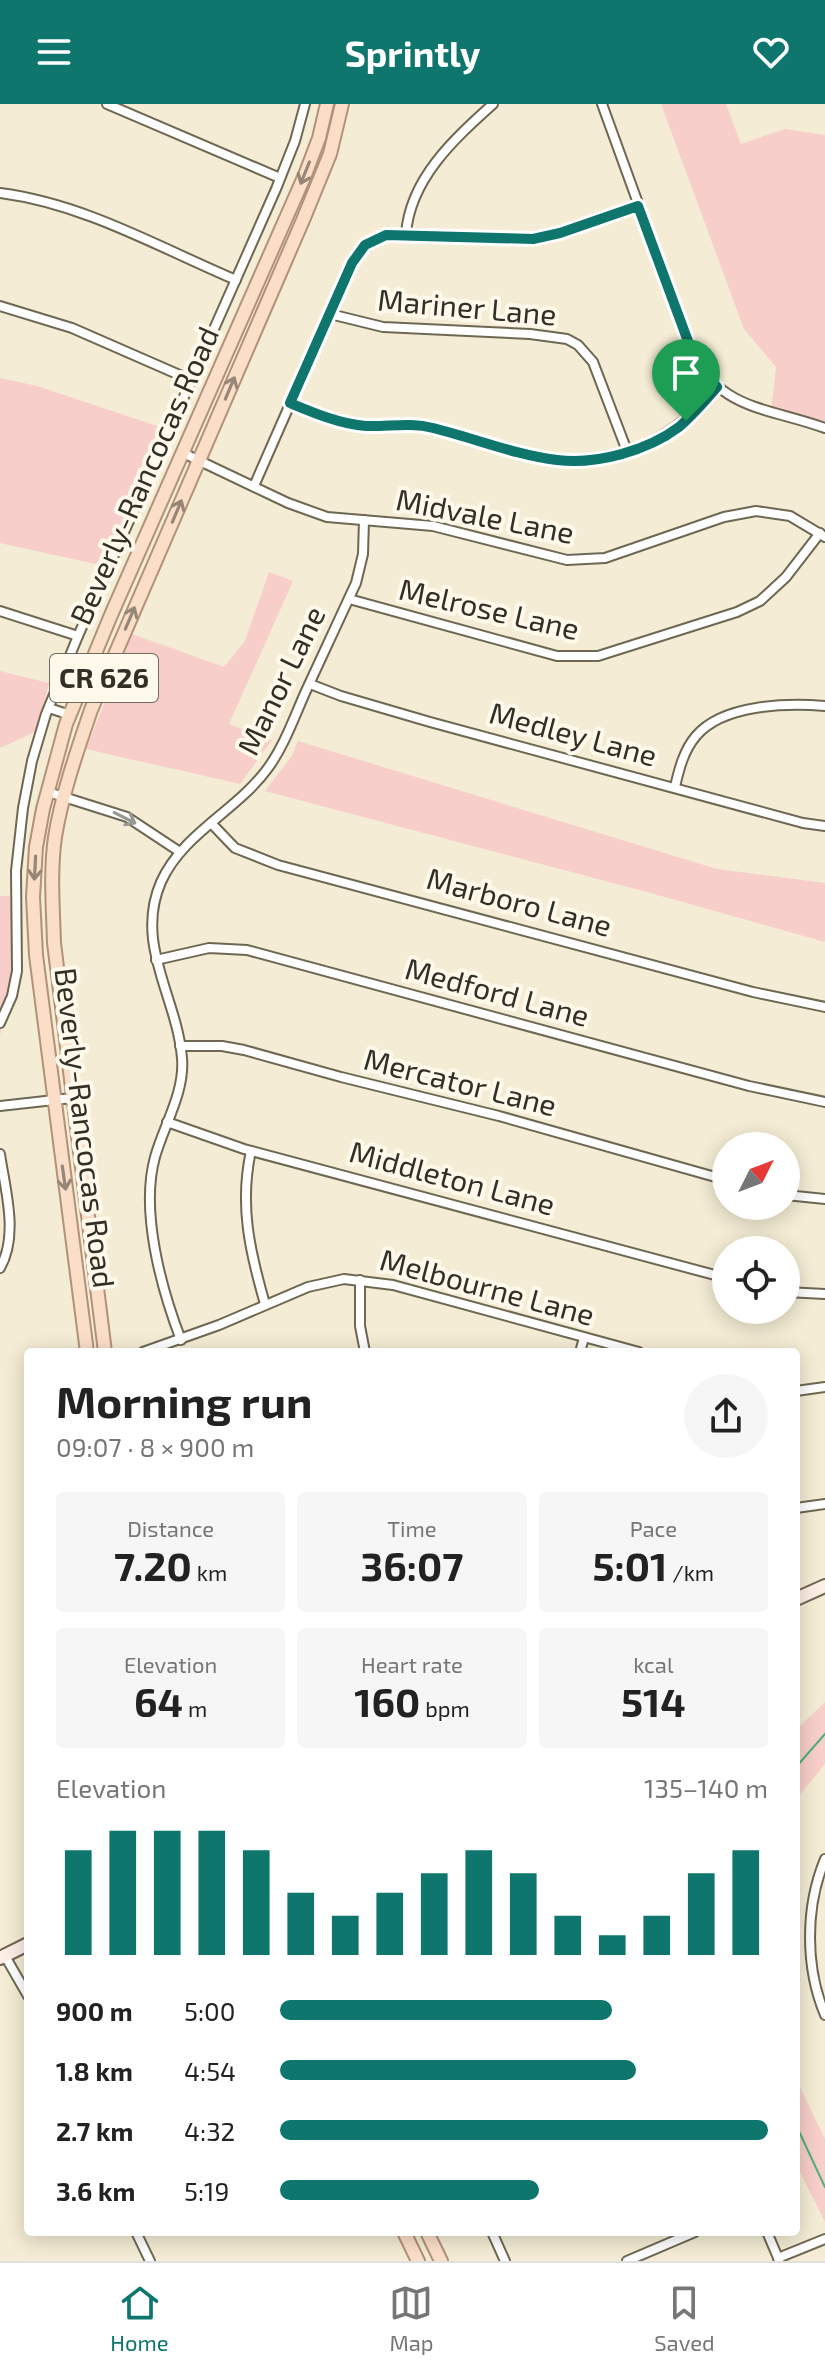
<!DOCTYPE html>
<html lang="en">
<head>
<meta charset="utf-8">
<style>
  body { margin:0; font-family:"Exo 2",sans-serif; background:#f6f6f6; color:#222; height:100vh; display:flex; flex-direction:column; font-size:30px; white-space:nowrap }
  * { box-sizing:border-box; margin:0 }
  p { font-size:26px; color:#767676 }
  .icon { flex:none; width:44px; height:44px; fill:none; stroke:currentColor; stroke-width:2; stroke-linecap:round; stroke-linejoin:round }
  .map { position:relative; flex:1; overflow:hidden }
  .details { position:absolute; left:24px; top:1244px; width:776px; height:888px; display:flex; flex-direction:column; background:#fff; border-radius:8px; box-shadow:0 4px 20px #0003 }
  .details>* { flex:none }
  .needle { width:52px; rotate:48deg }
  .buttons { position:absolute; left:712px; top:1028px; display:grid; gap:16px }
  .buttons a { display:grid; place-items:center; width:88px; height:88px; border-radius:50%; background:#fff; box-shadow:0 4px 20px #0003; font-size:40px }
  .pin { position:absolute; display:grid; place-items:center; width:68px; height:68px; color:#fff; margin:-82px -34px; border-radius:50% 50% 50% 0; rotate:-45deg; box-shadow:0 0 8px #0007 }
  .pin .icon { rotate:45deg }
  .round { display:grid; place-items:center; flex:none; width:84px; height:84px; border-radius:42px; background:#f6f6f6 }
  .summary { display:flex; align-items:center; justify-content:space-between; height:136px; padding:0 32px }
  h1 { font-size:44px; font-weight:700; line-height:60px }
  .stats { display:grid; grid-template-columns:repeat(3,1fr); gap:12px; height:136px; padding:8px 32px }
  .stats div { display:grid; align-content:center; border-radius:8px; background:#f6f6f6; text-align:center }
  .stats b { font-size:40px; font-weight:700 }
  .stats small { font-size:22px; font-weight:400 }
  .stats p { font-size:22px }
  .chart { height:224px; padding:16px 32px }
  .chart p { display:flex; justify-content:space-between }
  .chart svg { width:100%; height:144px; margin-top:8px; stroke:#0f766e; stroke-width:6 }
  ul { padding:0 32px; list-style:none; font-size:26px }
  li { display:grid; grid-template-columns:128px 96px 1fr; align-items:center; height:60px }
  li i { height:20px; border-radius:10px; background:#0f766e }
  header { display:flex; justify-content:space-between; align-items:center; height:104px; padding:0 32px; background:#0f766e; color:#fff; font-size:36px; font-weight:700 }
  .tabs { display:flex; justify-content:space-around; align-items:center; height:112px; border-top:2px solid #e0e0e0; background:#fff; font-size:22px; color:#767676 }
  .tabs a { display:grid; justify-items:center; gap:4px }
  .tabs .selected { color:#0f766e }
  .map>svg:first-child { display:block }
  .green { fill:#f7cec9 }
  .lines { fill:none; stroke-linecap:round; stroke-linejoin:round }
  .stream { stroke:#4cb079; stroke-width:2 }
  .street-casing { stroke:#6e6752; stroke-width:12 }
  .secondary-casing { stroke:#6e6752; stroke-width:16 }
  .primary-casing { stroke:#b19278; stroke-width:16 }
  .street { stroke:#fff; stroke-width:8 }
  .secondary { stroke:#fceee4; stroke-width:12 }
  .primary { stroke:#fadec8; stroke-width:12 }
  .oneway { stroke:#968677 }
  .oneway2 { stroke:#989792 }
  .route-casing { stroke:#fff; stroke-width:16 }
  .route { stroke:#0f766e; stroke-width:10 }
  .labels { text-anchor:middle; stroke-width:8; stroke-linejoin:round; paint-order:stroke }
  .shield { fill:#fef9eb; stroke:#6f6c61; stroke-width:2 }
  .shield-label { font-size:28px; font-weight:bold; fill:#322f26 }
  .street-label { font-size:30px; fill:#322f26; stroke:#fef9eb }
</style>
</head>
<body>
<header><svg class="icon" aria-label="menu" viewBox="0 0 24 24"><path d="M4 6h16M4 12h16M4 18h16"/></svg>Sprintly<svg class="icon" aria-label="heart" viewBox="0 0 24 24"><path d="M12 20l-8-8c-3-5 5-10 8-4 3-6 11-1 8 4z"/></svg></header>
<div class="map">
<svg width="825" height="2157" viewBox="0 0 825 2157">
  <rect width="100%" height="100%" fill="#f4ecd4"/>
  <!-- green -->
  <g class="green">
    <path d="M661,0H726L741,40L785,25L825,31V325L771,307L776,263L744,225Z"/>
    <path d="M0,274L37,282L169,326L109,463L0,439Z"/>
    <path d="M269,468L293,477L229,620L272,636L240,680L86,645L132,530L224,563L245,537Z"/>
    <path d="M0,567L49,579L37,627L0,644Z"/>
    <path d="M298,637L717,765L825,779V838L647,788L265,687L292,652Z"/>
    <path d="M0,792H10L16,873L0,931Z"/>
    <path d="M825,1598V1660L796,1695V1626Z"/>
    <path d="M796,1975L825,2035V2118L796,2060Z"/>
  </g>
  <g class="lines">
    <!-- stream -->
    <g class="stream">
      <path d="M796,1663L825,1630"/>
      <path d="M796,2021L825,2083"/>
    </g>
    <!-- street casing -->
    <g class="street-casing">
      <g id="street">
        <path d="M107,0L280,74"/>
        <path d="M602,0L688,237C715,307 764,302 825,324"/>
        <path d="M0,89C85,100 158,143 236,176"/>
        <path d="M406,130C410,75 454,35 493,0"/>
        <path d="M0,202L72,224L191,276"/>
        <path d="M330,210L383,223L530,230L567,235L578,241L593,258L627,347"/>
        <path d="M290,299C314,309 340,320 366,322C386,323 406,319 427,323C461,329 494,343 527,351C603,369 668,342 717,283"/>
        <path d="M183,349L288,399L327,413L433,422L567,456L605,454L724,413L756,407L790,412L825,433"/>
        <path d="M254,382L352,159L365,141L386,131L533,135L560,129L638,102"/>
        <path d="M349,495L557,552H598L737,508L760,497L786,473L820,429"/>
        <path d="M0,507L78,532"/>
        <path d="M310,580L341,592L430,618L803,719L825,722"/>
        <path d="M49,604L70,611"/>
        <path d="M675,683C679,665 684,646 696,632C723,600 787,599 825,602"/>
        <path d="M48,688L127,713L180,748"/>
        <path d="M211,719L235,744L278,761L753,888L825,903"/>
        <path d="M156,856L209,844L247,846L749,982L825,998"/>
        <path d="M0,919L12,892L17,867L16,767L23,704L32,657L46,610L78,532L276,85L295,37L305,0"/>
        <path d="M180,942H222L244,946L341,973L499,1012L726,1076"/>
        <path d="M0,1002L72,994"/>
        <path d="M167,1018L244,1045L726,1174"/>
        <path d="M251,1047C239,1101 250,1148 265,1200"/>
        <path d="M0,1050C5,1085 19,1131 0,1164"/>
        <path d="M786,1091L825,1095"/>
        <path d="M360,1176V1222L365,1248"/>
        <path d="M786,1188L825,1190"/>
        <path d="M181,1236C161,1184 140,1107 155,1053C164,1021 185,988 182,954C177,893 134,840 161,778C183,729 237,707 268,664C284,642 294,614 305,589C322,552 339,515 356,479L363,450L364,416"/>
        <path d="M143,1248L219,1221L308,1183L344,1175L393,1181L639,1248"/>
        <path d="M580,1248L584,1234"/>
        <path d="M796,1287L825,1283"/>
        <path d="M796,1404L825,1400"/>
        <path d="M825,1755C805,1803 805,1863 825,1911"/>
        <path d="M5,1852L28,1892"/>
        <path d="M136,2128L150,2157"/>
        <path d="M492,2128L505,2157"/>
        <path d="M767,2128L779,2156"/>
        <path d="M778,2154L825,2135"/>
        <path d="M627,2157L695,2128"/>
      </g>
    </g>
    <!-- secondary casing -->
    <g class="secondary-casing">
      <g id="secondary">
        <path d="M796,1495L825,1482"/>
        <path d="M0,1854L28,1840"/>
      </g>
    </g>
    <!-- primary casing -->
    <g class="primary-casing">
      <g id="primary">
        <path d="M87,1248L36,851L33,793L36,743L43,705L66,620L111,511L305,71L319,34L327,0"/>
        <path d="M105,1248L54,839C53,804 50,768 55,733C62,690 77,647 91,606L303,116L330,50L342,0"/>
        <path d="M404,2128L418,2157"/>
        <path d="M427,2128L441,2157"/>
      </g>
    </g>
    <!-- street -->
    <use href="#street" class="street"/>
    <!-- secondary -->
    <use href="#secondary" class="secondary"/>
    <!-- primary -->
    <use href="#primary" class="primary"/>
  </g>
  <!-- one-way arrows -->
  <defs><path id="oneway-shaft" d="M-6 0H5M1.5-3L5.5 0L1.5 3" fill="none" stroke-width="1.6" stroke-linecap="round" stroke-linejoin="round" transform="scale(2)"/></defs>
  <g class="oneway">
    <use href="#oneway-shaft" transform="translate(305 69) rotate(112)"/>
    <use href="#oneway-shaft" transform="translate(230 284) rotate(-67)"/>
    <use href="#oneway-shaft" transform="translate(177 407) rotate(-67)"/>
    <use href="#oneway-shaft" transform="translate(130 514) rotate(-67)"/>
    <use href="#oneway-shaft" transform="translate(35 764) rotate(93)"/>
    <use href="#oneway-shaft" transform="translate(64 1074) rotate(82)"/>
  </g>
  <use class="oneway2" href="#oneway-shaft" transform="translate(125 714) rotate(27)"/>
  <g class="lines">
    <!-- route casing -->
    <g class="route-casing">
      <path id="route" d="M638,102L692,248L704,269L717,283C705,297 693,311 679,323C647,347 596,361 557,356C515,351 474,334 433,324C410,318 388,323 366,322C340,320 314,309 290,299L352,159L365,141L386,131L533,135L560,129Z"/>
    </g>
    <!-- route -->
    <use href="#route" class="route"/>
  </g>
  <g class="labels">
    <!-- shield labels -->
    <rect class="shield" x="50" y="550" width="108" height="48" rx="6"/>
    <g class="shield-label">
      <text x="104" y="584">CR 626</text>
    </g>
    <!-- street labels -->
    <g class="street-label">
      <text transform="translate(467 204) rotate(5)" y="10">Mariner Lane</text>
      <text transform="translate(145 372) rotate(-66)" y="10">Beverly-Rancocas Road</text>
      <text transform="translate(485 413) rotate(11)" y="10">Midvale Lane</text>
      <text transform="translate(489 506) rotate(13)" y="10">Melrose Lane</text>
      <text transform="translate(282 577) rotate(-64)" y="10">Manor Lane</text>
      <text transform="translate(573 631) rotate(15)" y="10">Medley Lane</text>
      <text transform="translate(519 799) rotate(15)" y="10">Marboro Lane</text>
      <text transform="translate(497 889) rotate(15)" y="10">Medford Lane</text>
      <text transform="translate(460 979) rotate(14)" y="10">Mercator Lane</text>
      <text transform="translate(84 1024) rotate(83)" y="10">Beverly-Rancocas Road</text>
      <text transform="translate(452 1075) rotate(15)" y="10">Middleton Lane</text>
      <text transform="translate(487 1184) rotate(15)" y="10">Melbourne Lane</text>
    </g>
  </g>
</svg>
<div class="buttons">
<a><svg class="needle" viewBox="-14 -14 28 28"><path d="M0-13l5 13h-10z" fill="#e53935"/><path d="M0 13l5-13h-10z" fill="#767676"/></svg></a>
<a><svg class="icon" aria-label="locate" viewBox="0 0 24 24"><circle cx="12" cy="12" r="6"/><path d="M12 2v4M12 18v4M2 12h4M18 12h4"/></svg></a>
</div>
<div class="pin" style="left:686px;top:317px;background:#1e9e55"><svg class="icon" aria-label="arrive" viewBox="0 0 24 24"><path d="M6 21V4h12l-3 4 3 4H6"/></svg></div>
<section class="details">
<div class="summary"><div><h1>Morning run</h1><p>09:07 · 8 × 900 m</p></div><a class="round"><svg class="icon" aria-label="share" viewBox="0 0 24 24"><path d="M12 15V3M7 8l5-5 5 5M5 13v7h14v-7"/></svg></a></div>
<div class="stats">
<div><p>Distance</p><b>7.20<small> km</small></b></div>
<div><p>Time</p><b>36:07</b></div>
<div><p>Pace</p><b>5:01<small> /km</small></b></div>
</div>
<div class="stats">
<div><p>Elevation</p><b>64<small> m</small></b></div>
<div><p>Heart rate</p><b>160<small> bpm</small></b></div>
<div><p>kcal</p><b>514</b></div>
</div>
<div class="chart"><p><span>Elevation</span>135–140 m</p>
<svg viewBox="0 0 160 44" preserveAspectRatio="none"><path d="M5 44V12M15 44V6M25 44V6M35 44V6M45 44V12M55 44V25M65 44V32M75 44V25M85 44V19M95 44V12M105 44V19M115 44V32M125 44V38M135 44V32M145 44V19M155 44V12"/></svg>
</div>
<ul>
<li><b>900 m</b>5:00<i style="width:68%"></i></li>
<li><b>1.8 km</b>4:54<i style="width:73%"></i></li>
<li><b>2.7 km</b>4:32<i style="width:100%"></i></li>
<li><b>3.6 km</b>5:19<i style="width:53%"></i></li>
</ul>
</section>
</div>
<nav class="tabs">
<a class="selected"><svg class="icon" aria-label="home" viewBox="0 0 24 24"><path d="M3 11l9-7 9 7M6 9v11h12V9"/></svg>Home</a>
<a><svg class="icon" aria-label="map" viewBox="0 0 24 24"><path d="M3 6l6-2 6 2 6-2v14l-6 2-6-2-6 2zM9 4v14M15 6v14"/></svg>Map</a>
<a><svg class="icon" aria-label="saved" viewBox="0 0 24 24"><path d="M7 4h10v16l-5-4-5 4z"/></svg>Saved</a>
</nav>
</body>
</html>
